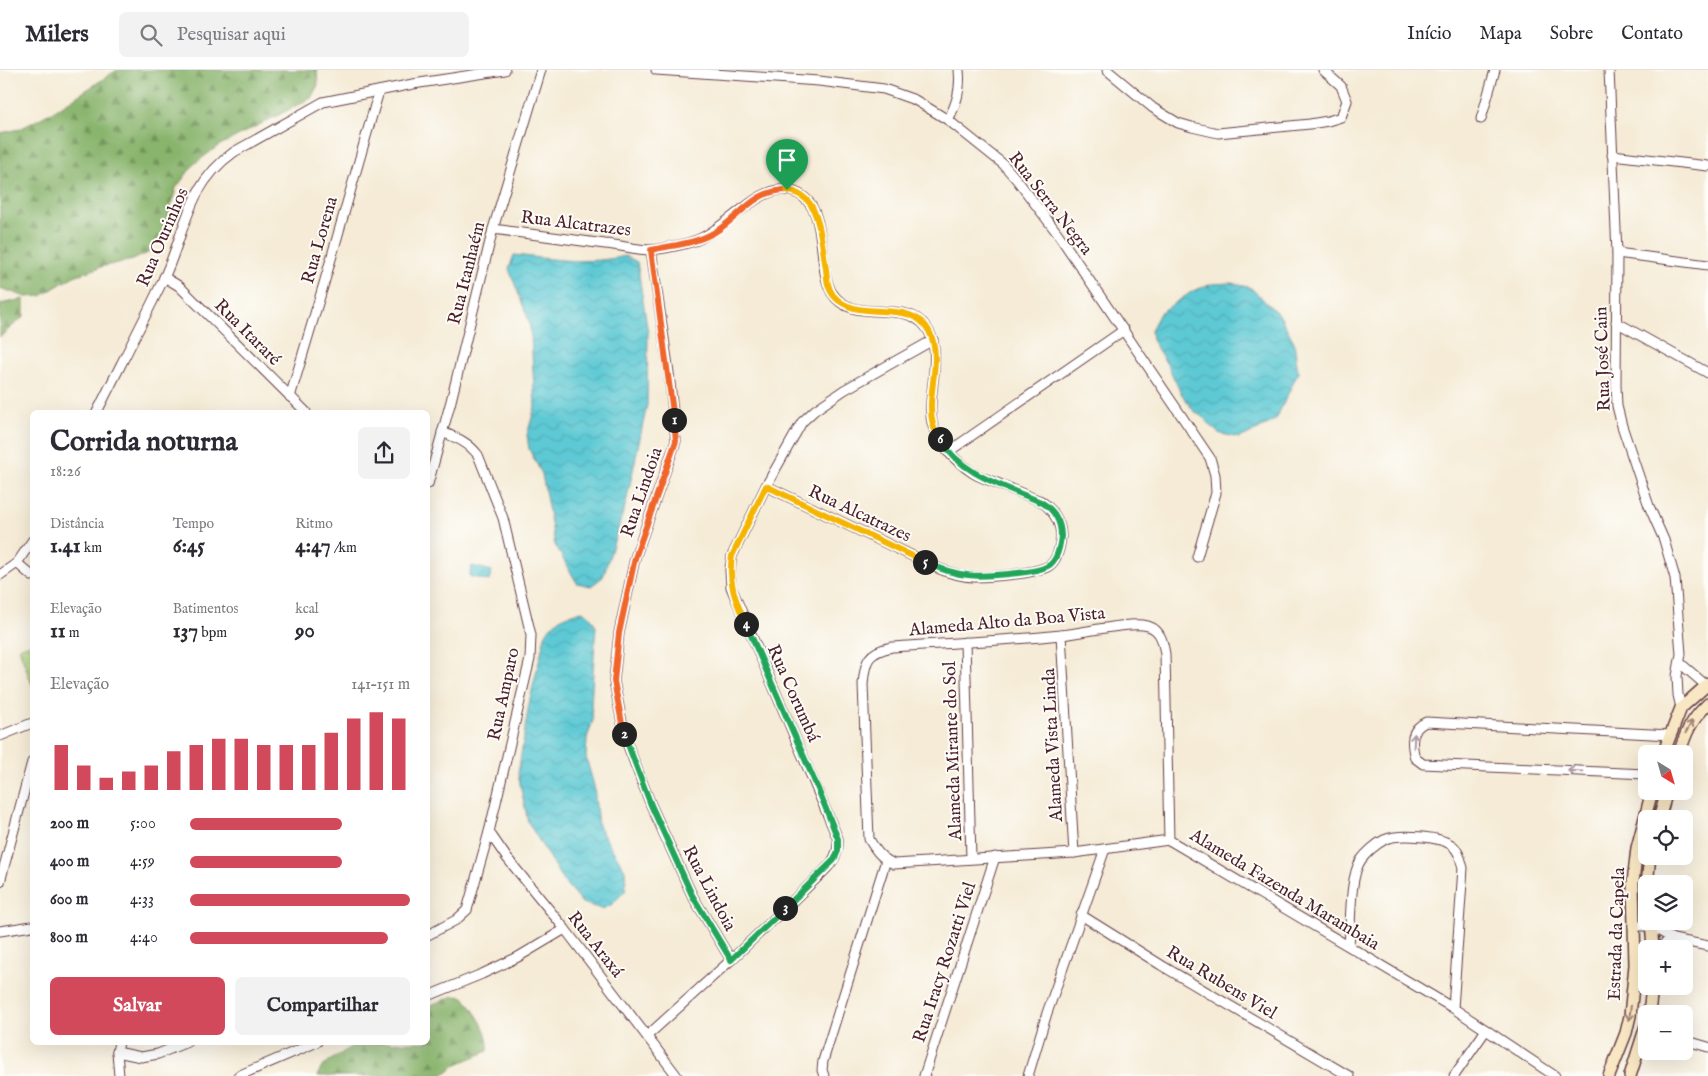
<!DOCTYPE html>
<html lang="pt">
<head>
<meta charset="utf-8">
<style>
  body { margin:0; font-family:"IM FELL English",serif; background:#f2f2f3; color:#2b2b33; height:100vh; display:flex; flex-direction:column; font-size:19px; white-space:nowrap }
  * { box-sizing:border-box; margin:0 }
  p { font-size:16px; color:#7c7c81 }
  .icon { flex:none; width:28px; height:28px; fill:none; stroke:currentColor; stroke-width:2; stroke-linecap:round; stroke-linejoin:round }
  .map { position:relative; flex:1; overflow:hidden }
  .side { position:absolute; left:30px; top:340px; width:400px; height:635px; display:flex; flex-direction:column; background:#fff; border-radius:8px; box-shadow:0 5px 20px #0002 }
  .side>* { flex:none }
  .needle { width:32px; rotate:143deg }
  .controls { position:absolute; left:1638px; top:675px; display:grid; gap:10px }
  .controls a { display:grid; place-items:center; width:55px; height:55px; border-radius:8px; background:#fff; box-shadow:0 5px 20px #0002; font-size:25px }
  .pin { position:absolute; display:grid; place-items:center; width:42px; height:42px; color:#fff; margin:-51px -21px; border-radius:50% 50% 50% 0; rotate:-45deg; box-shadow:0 0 5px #0007 }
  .pin .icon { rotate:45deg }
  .km { position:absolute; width:25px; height:25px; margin:-12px; border-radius:50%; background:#222; color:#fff; font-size:14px; line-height:25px; text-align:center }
  .round { display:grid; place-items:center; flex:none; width:52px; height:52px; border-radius:8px; background:#f2f2f3 }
  .head { display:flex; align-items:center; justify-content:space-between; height:85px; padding:0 20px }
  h1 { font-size:28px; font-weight:700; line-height:38px }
  .metrics { display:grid; grid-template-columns:repeat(3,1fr); gap:8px; height:85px; padding:5px 20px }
  .metrics div { display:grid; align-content:center }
  .metrics b { font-size:21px; font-weight:700 }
  .metrics small { font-size:14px; font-weight:400 }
  .metrics p { font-size:14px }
  .chart { height:140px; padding:10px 20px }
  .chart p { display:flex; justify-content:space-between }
  .chart svg { width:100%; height:90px; margin-top:5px; stroke:#d1495b; stroke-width:6 }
  .cta { display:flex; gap:10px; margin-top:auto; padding:10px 20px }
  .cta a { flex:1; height:58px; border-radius:8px; background:#d1495b; color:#fff; font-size:20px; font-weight:700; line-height:58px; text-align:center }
  .cta a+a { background:#f2f2f3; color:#2b2b33 }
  ul { padding:0 20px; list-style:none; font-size:16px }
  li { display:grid; grid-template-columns:80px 60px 1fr; align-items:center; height:38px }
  li i { height:12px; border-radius:6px; background:#d1495b }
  header { display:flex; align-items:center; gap:30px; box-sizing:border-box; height:70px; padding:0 25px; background:#fff; border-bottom:1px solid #e1e1e2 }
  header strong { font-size:24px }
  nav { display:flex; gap:28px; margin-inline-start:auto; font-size:18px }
  .search { width:350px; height:45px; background:#f2f2f3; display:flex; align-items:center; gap:12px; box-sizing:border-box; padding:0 18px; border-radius:8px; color:#7c7c81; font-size:19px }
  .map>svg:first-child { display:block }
  .grass { fill:url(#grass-dots); stroke:#7a7854 }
  .forest { fill:url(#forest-firs); stroke:#696a4c }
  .water { fill:url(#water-waves); stroke:#547480 }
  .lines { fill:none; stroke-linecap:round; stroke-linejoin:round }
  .street-casing { stroke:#643e45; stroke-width:11 }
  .secondary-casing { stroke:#643e45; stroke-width:14 }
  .street { stroke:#fff; stroke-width:9 }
  .secondary { stroke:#f9e7c3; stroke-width:11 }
  .oneway { stroke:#a28377 }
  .oneway2 { stroke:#ae9aa0 }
  .split-1-casing { stroke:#fff; stroke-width:10 }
  .split-2-casing { stroke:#fff; stroke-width:10 }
  .split-3-casing { stroke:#fff; stroke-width:10 }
  .split-4-casing { stroke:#fff; stroke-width:10 }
  .split-5-casing { stroke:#fff; stroke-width:10 }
  .split-6-casing { stroke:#fff; stroke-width:10 }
  .split-7-casing { stroke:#fff; stroke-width:10 }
  .split-1 { stroke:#f0652b; stroke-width:6 }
  .split-2 { stroke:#f0652b; stroke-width:6 }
  .split-3 { stroke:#22a559; stroke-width:6 }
  .split-4 { stroke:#22a559; stroke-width:6 }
  .split-5 { stroke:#f5b400; stroke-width:6 }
  .split-6 { stroke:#22a559; stroke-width:6 }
  .split-7 { stroke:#f5b400; stroke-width:6 }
  .labels { text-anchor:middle; stroke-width:4; stroke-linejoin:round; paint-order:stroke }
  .street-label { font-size:18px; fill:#4a1f2b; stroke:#fdfcf7 }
</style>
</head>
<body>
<header>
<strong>Milers</strong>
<div class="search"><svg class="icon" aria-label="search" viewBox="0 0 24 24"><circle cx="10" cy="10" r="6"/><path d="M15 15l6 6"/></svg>Pesquisar aqui</div>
<nav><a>Início</a><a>Mapa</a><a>Sobre</a><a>Contato</a></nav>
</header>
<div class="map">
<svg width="1708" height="1006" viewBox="0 0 1708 1006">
  <defs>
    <pattern id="grass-dots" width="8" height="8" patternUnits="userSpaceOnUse" patternTransform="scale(1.25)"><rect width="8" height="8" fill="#abd27c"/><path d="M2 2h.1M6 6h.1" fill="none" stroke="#95b46b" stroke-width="1.8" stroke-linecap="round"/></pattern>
    <pattern id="forest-firs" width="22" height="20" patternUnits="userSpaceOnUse" patternTransform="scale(1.25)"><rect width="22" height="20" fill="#88b46c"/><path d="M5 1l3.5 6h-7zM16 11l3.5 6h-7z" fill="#719259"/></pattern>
    <pattern id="water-waves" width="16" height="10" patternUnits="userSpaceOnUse" patternTransform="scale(1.25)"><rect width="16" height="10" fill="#5dc9d4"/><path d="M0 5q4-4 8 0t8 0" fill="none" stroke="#52acb6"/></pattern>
  </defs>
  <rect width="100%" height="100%" fill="#fdfcf7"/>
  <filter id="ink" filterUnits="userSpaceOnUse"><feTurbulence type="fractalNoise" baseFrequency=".02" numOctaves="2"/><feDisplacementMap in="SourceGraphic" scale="10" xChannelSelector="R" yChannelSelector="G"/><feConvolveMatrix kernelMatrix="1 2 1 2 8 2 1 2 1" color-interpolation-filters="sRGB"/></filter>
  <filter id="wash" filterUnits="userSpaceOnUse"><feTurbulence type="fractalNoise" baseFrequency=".0096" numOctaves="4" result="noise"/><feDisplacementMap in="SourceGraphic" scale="20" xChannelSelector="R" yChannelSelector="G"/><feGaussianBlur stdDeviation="1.12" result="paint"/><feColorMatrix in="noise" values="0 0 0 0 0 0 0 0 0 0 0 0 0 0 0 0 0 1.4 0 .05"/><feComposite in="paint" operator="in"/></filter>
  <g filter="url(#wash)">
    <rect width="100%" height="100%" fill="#f5ebd6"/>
    <!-- grass -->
    <path class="grass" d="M32,573V615L19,578Z"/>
    <!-- forest -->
    <g class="forest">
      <path d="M117,0H317L318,15L311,28L218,76L194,94L176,118L164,161L148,183L133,190L104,196L74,206L41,226L26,227L0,218V63L20,59L56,40Z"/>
      <path d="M24,229V246L0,267V234Z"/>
      <path d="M454,926L464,927C475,943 490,960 488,981L457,994L441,1006H317L322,997L329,991L358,973L428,972V936Z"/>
    </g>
    <!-- water -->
    <g class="water">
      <path d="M514,185C551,189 588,195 625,186L637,192L648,263L647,335L626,433L603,507L591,516L577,513L555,475L542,404L529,379L527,365L535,337L531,265L529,251L509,199Z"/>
      <path d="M1232,213L1251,218L1280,246L1294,272L1298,303L1276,349L1258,360L1239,368L1218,363L1205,349L1193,340L1181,323L1168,296L1152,270L1151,260L1160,243L1193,221L1212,214Z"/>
      <path d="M472,496L492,501L489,511L469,506Z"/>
      <path d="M582,541L590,546L596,556L591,635L593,650L587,668L586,687L594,716L598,756L625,800L626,820L611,835L602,839L582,833L562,809L528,752L518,704L529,633L545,566C553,549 565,546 582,541Z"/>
    </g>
  </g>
  <g filter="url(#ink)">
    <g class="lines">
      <!-- street casing -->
      <g class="street-casing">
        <g id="street">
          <path d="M656,0L819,11L884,19L915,30L948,50L1003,94L1017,110L1058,164L1210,388L1215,405L1216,423L1197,487"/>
          <path d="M1107,0L1153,38L1178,53L1192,57L1218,63L1310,54L1328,51L1341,47L1347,31L1341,16L1323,0"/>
          <path d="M1609,0L1617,183L1616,315L1617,336L1622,356L1649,436L1664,470L1675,508L1681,584L1677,606L1678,625L1681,638"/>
          <path d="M1481,49L1495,0"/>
          <path d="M948,50C957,33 961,19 959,0"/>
          <path d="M1612,85L1708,96"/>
          <path d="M493,159C530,164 568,169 605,174C620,175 636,180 651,180C661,179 688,174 697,170C725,159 759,116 786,120C833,126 814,194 832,223C853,256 904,227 926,257C936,270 935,286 934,302C933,318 928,340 933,356C939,375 957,392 973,403C979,407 987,409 994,412C1010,418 1025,425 1041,431C1053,440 1061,451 1061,467C1060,477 1057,492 1047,497C1032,504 991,507 974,507C962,507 951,503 940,499L766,416"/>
          <path d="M651,180L669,303L676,371L635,488L619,563L614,611L625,668L651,735L692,825L731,890"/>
          <path d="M1617,183L1708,195"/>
          <path d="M164,207L179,216L306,342"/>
          <path d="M1616,252L1708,303"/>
          <path d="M290,327L325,210L379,21"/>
          <path d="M97,342C119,298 142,254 163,210C186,162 186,116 234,82L323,32L413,14L505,0"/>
          <path d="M948,382L1124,260"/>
          <path d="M428,414L451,331L493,159L541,0"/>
          <path d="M17,493L32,506"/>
          <path d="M0,505L17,493L32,471"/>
          <path d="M1061,565L1074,783"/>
          <path d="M965,572L971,788"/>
          <path d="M1680,593L1708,617"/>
          <path d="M0,666L32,653"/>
          <path d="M1646,704L1423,694L1415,688C1411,673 1410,659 1426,652L1670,665"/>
          <path d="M489,762L507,788L565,859L677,1006"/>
          <path d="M1169,770L1165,584C1163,572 1161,560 1148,556C1130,551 1083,563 1061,565C1005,571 948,573 892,577C868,582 865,590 863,614L869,769C876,781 881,788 894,794L1074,783L1169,770L1453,938L1555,1006"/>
          <path d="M0,812L32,692"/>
          <path d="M1081,845L1161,895L1349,1006"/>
          <path d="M1633,856H1651L1673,869L1708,876"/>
          <path d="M0,861L32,856"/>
          <path d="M428,865L456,850L467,840L489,762L530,589L531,565L503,448L478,385C468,372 457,368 442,362"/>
          <path d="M1349,876C1351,855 1349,807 1361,790C1366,783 1376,774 1384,770C1398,763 1443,766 1454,777C1460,783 1461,791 1463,798L1453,938"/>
          <path d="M1655,879L1673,869"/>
          <path d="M1634,880H1646"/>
          <path d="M428,926L482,904L518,887L565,859"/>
          <path d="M647,966L731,890L823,802C833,792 839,784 838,769L731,517L730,499L732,486L766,416L802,352L815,340L844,320L933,270"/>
          <path d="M1684,970L1708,977"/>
          <path d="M117,982L141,987L158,984L187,972"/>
          <path d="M119,1006L117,982L119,972"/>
          <path d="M238,1006L317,972"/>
          <path d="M824,1006L822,1000L823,991L886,790"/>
          <path d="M924,1006L995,787"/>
          <path d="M1028,1006L1047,943L1105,779"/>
          <path d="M1454,1006L1486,960"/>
        </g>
      </g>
      <!-- secondary casing -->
      <g class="secondary-casing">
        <g id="secondary">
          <path d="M1663,684L1681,638L1708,614"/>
          <path d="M1679,684C1686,662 1691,650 1708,634"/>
          <path d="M1659,749L1667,721"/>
          <path d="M1646,824L1650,786"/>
          <path d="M1651,851L1653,879"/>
          <path d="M1649,944L1652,916"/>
          <path d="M1609,1006L1626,963L1630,946L1635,895L1633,813L1637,778L1652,721"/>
          <path d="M1630,1006L1646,956"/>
        </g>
      </g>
      <!-- street -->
      <use href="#street" class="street"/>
      <!-- secondary -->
      <use href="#secondary" class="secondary"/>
    </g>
    <!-- one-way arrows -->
    <defs><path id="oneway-shaft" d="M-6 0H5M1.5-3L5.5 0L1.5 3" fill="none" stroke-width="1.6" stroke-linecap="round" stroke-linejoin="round" transform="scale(1.25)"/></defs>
    <g class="oneway">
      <use href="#oneway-shaft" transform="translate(1689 657) rotate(-61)"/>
      <use href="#oneway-shaft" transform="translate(1630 943) rotate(97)"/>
    </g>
    <g class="oneway2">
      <use href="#oneway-shaft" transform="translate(1414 671) rotate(-87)"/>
      <use href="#oneway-shaft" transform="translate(1575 701) rotate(-177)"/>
    </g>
  </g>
  <g class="lines" filter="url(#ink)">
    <!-- split-1 casing -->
    <g class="split-1-casing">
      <path id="split-1" d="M674,350L651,180C673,175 695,174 715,162C741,146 754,120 787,120"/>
    </g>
    <!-- split-2 casing -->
    <g class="split-2-casing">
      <path id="split-2" d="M624,664L614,611L619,563L635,488L676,371L674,350"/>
    </g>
    <!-- split-3 casing -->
    <g class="split-3-casing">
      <path id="split-3" d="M624,664L651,735L692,825L731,890L785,838"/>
    </g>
    <!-- split-4 casing -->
    <g class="split-4-casing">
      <path id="split-4" d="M746,554L818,719L838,769V781L834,790L785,838"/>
    </g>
    <!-- split-5 casing -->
    <g class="split-5-casing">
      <path id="split-5" d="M746,554C735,530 728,512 732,486L766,416L925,492"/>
    </g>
    <!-- split-6 casing -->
    <g class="split-6-casing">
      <path id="split-6" d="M925,492C960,509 980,507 1018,503C1027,502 1039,501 1048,496C1057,491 1060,476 1061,466C1061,451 1053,439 1041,432C1004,416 961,405 940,369"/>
    </g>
    <!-- split-7 casing -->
    <g class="split-7-casing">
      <path id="split-7" d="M787,120C795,122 801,124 807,130C820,143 823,181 826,199C827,208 827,217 833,225C857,255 910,226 929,261C944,290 925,324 933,355C934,360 938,364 940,369"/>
    </g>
    <!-- split-1 -->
    <use href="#split-1" class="split-1"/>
    <!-- split-2 -->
    <use href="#split-2" class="split-2"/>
    <!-- split-3 -->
    <use href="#split-3" class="split-3"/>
    <!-- split-4 -->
    <use href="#split-4" class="split-4"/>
    <!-- split-5 -->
    <use href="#split-5" class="split-5"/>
    <!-- split-6 -->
    <use href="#split-6" class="split-6"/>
    <!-- split-7 -->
    <use href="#split-7" class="split-7"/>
  </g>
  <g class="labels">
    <!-- street labels -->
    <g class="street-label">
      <text transform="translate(1051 133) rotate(52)" y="6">Rua Serra Negra</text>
      <text transform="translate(576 153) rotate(7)" y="6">Rua Alcatrazes</text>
      <text transform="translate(162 167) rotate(-67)" y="6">Rua Ourinhos</text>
      <text transform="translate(319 170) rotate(-74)" y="6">Rua Lorena</text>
      <text transform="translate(466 203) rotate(-76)" y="6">Rua Itanhaém</text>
      <text transform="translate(248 262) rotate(45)" y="6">Rua Itararé</text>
      <text transform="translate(1602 289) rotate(-92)" y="6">Rua José Cain</text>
      <text transform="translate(641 422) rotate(-71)" y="6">Rua Lindoia</text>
      <text transform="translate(860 443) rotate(25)" y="6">Rua Alcatrazes</text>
      <text transform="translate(1007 551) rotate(-5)" y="6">Alameda Alto da Boa Vista</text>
      <text transform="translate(794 623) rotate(66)" y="6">Rua Corumbá</text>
      <text transform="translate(503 624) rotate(-78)" y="6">Rua Amparo</text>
      <text transform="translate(1052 675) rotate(-93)" y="6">Alameda Vista Linda</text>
      <text transform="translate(952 681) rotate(-92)" y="6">Alameda Mirante do Sol</text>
      <text transform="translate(710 818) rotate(62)" y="6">Rua Lindoia</text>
      <text transform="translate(1285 819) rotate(31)" y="6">Alameda Fazenda Marambaia</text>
      <text transform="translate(1616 864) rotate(-88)" y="6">Estrada da Capela</text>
      <text transform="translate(596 874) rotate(52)" y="6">Rua Araxá</text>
      <text transform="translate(944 892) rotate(-72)" y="6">Rua Iracy Rozatti Viel</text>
      <text transform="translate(1222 912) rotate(31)" y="6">Rua Rubens Viel</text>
    </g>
  </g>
</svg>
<div class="controls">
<a><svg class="needle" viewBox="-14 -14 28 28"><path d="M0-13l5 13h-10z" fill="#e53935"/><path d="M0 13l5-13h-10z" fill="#7c7c81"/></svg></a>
<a><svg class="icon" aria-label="locate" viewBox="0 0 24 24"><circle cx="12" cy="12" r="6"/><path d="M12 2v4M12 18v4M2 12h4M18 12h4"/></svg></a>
<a><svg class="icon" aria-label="layers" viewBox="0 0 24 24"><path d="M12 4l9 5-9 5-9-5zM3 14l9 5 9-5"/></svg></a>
<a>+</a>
<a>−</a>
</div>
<div class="pin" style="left:787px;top:120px;background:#1e9e55"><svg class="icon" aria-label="arrive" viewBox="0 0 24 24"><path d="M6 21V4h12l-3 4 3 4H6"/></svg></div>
<b class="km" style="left:674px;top:350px">1</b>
<b class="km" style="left:624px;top:664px">2</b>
<b class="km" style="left:785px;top:838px">3</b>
<b class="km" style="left:746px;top:554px">4</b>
<b class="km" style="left:925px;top:492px">5</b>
<b class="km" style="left:940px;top:369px">6</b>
<section class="side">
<div class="head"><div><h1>Corrida noturna</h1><p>18:26</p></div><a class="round"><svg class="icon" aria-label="share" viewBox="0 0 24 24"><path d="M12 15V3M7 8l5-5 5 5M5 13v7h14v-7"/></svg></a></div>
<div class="metrics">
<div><p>Distância</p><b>1.41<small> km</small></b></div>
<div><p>Tempo</p><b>6:45</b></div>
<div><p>Ritmo</p><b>4:47<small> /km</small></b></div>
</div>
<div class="metrics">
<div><p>Elevação</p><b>11<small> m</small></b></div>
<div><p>Batimentos</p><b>137<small> bpm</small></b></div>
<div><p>kcal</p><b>90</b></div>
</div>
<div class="chart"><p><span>Elevação</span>141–151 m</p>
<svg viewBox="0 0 160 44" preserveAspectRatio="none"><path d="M5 44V22M15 44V32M25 44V38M35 44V35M45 44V32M55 44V25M65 44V22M75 44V19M85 44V19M95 44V22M105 44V22M115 44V22M125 44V16M135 44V9M145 44V6M155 44V9"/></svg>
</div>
<ul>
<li><b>200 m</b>5:00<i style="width:69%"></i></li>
<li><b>400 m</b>4:59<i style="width:69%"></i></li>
<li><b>600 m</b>4:33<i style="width:100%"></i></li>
<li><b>800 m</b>4:40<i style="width:90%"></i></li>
</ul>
<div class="cta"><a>Salvar</a><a>Compartilhar</a></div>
</section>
</div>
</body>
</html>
